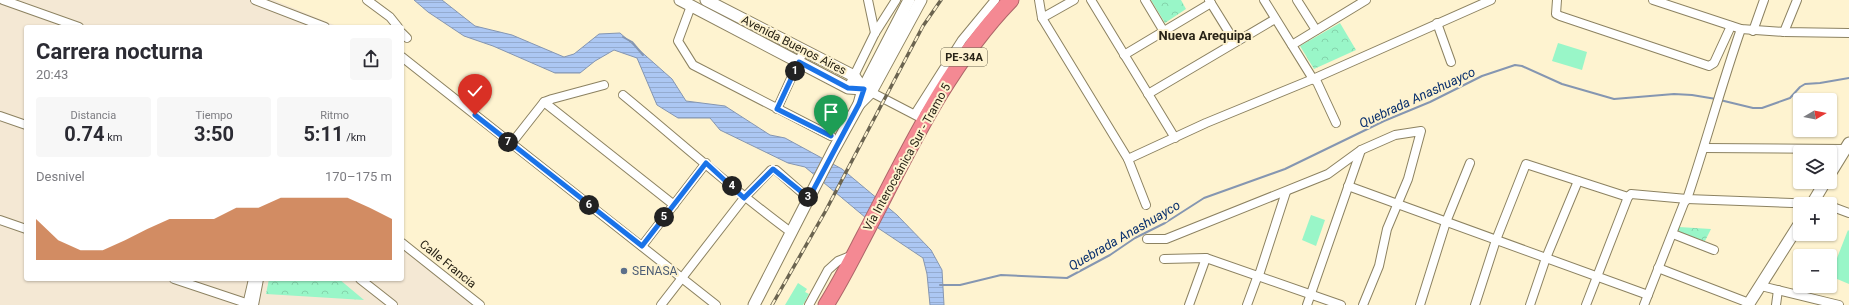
<!DOCTYPE html>
<html lang="es">
<head>
<meta charset="utf-8">
<style>
  body { margin:0; font-family:Roboto,sans-serif; background:#f7f7f7; color:#2b2b33; height:100vh; display:flex; flex-direction:column; font-size:15px; white-space:nowrap }
  * { box-sizing:border-box; margin:0 }
  p { font-size:13px; color:#7c7c81 }
  .icon { flex:none; width:22px; height:22px; fill:none; stroke:currentColor; stroke-width:2; stroke-linecap:round; stroke-linejoin:round }
  .map { position:relative; flex:1; overflow:hidden }
  .sheet { position:absolute; left:24px; top:25px; width:380px; height:256px; display:flex; flex-direction:column; background:#fff; border-radius:4px; box-shadow:0 1px 3px #0004 }
  .sheet>* { flex:none }
  .needle { width:26px; rotate:80deg }
  .tools { position:absolute; left:1793px; top:93px; display:grid; gap:8px }
  .tools a { display:grid; place-items:center; width:44px; height:44px; border-radius:4px; background:#fff; box-shadow:0 1px 3px #0004; font-size:20px }
  .pin { position:absolute; display:grid; place-items:center; width:34px; height:34px; color:#fff; margin:-41px -17px; border-radius:50% 50% 50% 0; rotate:-45deg; box-shadow:0 0 4px #0007 }
  .pin .icon { rotate:45deg }
  .km { position:absolute; width:20px; height:20px; margin:-10px; border-radius:50%; background:#222; color:#fff; font-size:11px; line-height:20px; text-align:center }
  .round { display:grid; place-items:center; flex:none; width:42px; height:42px; border-radius:4px; background:#f7f7f7 }
  .head { display:flex; align-items:center; justify-content:space-between; height:68px; padding:0 12px }
  h1 { font-size:22px; font-weight:700; line-height:30px }
  .metrics { display:grid; grid-template-columns:repeat(3,1fr); gap:6px; height:68px; padding:4px 12px }
  .metrics div { display:grid; align-content:center; border-radius:4px; background:#f7f7f7; text-align:center }
  .metrics b { font-size:20px; font-weight:700 }
  .metrics small { font-size:11px; font-weight:400 }
  .metrics p { font-size:11px }
  .chart { height:112px; padding:8px 12px }
  .chart p { display:flex; justify-content:space-between }
  .chart svg { width:100%; height:72px; margin-top:4px; fill:#bf5c22; opacity:.7 }
  .map>svg:first-child { display:block }
  .industrial { fill:#f4e8d4 }
  .grass { fill:#99f6c8 }
  .park { fill:url(#park-crowns) }
  .water { fill:url(#water-rules); stroke:#8596b1 }
  .lines { fill:none; stroke-linecap:round; stroke-linejoin:round }
  .stream { stroke:#8596b1; stroke-width:2 }
  .street-casing { stroke:#8c8261; stroke-width:10 }
  .secondary-casing { stroke:#8c8261; stroke-width:13 }
  .highway-casing { stroke:#ad6668; stroke-width:17 }
  .street { stroke:#fff; stroke-width:8 }
  .secondary { stroke:#fff; stroke-width:11 }
  .highway { stroke:#f48993; stroke-width:15 }
  .rail-casing { stroke:#6b6450; stroke-width:3.5 }
  .rail { stroke:#fef3d0; stroke-width:2; stroke-dasharray:6; stroke-linecap:butt }
  .route-casing { stroke:#fff; stroke-width:8 }
  .route { stroke:#1a73e8; stroke-width:5 }
  .service-dot { fill:#5c6f8a; stroke:#fef3d0; stroke-width:1.5 }
  .labels { text-anchor:middle; stroke-width:4; stroke-linejoin:round; paint-order:stroke }
  .shield { fill:#fef3d0; stroke:#69624e; stroke-width:1 }
  .shield-label { font-size:11px; font-weight:bold; fill:#292417 }
  .street-label { font-size:12px; fill:#292417; stroke:#fef3d0 }
  .service-label { font-size:12px; fill:#4e5e75; stroke:#fef3d0; text-anchor:start }
  .neighbourhood-label { font-size:13px; font-weight:bold; fill:#292417; stroke:#fef3d0 }
  .water-label { font-size:13px; font-style:italic; fill:#082f6d; stroke:#fef3d0 }
</style>
</head>
<body>
<div class="map">
<svg width="1849" height="305" viewBox="0 0 1849 305">
  <defs>
    <pattern id="park-crowns" width="20" height="18" patternUnits="userSpaceOnUse"><rect width="20" height="18" fill="#99f6c8"/><path d="M2 6a3 3 0 1 1 6 0M12 15a3 3 0 1 1 6 0" fill="none" stroke="#84d3ab"/></pattern>
    <pattern id="water-rules" width="6" height="5" patternUnits="userSpaceOnUse"><rect width="6" height="5" fill="#acc7f3"/><path d="M0 2.5h6" fill="none" stroke="#94abd0"/></pattern>
  </defs>
  <rect width="100%" height="100%" fill="#fef3d0"/>
  <!-- industrial -->
  <path class="industrial" d="M0,0H274L339,27H26V279H402V246L475,305H0Z"/>
  <!-- grass -->
  <g class="grass">
    <path d="M1558,43L1587,52L1582,70L1552,61Z"/>
    <path d="M1311,215L1325,220L1316,246L1302,240Z"/>
    <path d="M1848,230L1849,231V284L1830,276Z"/>
    <path d="M798,283L807,289L805,292L809,294L803,305H785Z"/>
  </g>
  <!-- park -->
  <g class="park">
    <path d="M1151,0H1181L1186,9L1165,23Z"/>
    <path d="M1340,23L1356,50L1314,69L1300,46Z"/>
    <path d="M1679,227L1711,229L1704,243L1678,232Z"/>
    <path d="M269,279H339L364,300L266,294Z"/>
  </g>
  <!-- water -->
  <path class="water" d="M414,0H442L475,26L512,35L564,57L574,54L599,34L620,33L672,79L686,101L725,106L770,135L785,138L842,169L897,215L931,250L942,270L944,305H930L927,274L923,258L878,228L805,167L788,163L720,130L710,118H678L657,105L637,58L614,50L595,61L580,73H555L493,46L464,36L428,12Z"/>
  <g class="lines">
    <!-- stream -->
    <g class="stream">
      <path d="M623,37L632,42L643,55"/>
      <path d="M1720,100L1753,108H1762L1790,98L1800,87L1805,84L1820,83L1849,78"/>
      <path d="M940,285H960L1001,275L1067,278L1110,255L1135,238L1165,223L1204,198L1285,169L1384,121L1430,102L1482,76L1515,65L1522,66L1562,84L1614,99L1674,94L1692,95L1716,99"/>
    </g>
    <!-- street casing -->
    <g class="street-casing">
      <g id="street">
        <path d="M3,0L79,27"/>
        <path d="M255,0L325,27"/>
        <path d="M367,0L390,17L398,27"/>
        <path d="M868,0L875,33"/>
        <path d="M1039,0L1042,18L1128,159L1146,205"/>
        <path d="M1091,0L1175,138"/>
        <path d="M1145,0L1163,30"/>
        <path d="M1209,0L1235,42"/>
        <path d="M1264,0L1313,79L1317,82L1336,123"/>
        <path d="M1297,0L1316,30"/>
        <path d="M1557,0L1556,14L1560,16L1709,66L1714,63L1731,26"/>
        <path d="M1653,0L1741,29L1784,32L1849,33"/>
        <path d="M691,6L678,41L693,65L831,136"/>
        <path d="M1042,18L1074,0"/>
        <path d="M1437,23L1451,62"/>
        <path d="M1753,31L1764,0"/>
        <path d="M1784,32L1797,0"/>
        <path d="M402,33L407,38"/>
        <path d="M1292,45L1366,0"/>
        <path d="M1124,55L1211,3"/>
        <path d="M402,57L716,305"/>
        <path d="M848,88L875,33L896,0"/>
        <path d="M867,90L919,117"/>
        <path d="M1148,94L1275,19"/>
        <path d="M623,95C679,141 733,190 792,233"/>
        <path d="M544,102L674,205"/>
        <path d="M777,109L804,50"/>
        <path d="M915,114L962,40L995,0"/>
        <path d="M0,116L26,125"/>
        <path d="M511,144L544,102L552,99L604,85"/>
        <path d="M1704,148L1845,149"/>
        <path d="M1128,159L1206,123L1313,79L1491,0"/>
        <path d="M1348,186L1648,295"/>
        <path d="M1830,206L1849,213"/>
        <path d="M0,220L26,229"/>
        <path d="M1673,234L1714,250"/>
        <path d="M1147,239H1166L1328,174L1361,150L1395,135L1421,131L1408,179L1387,229L1379,266L1363,305"/>
        <path d="M402,243L480,305"/>
        <path d="M642,246L706,163"/>
        <path d="M1164,259L1206,258L1341,305"/>
        <path d="M1658,268L1749,303"/>
        <path d="M174,279L252,305"/>
        <path d="M360,279L393,305"/>
        <path d="M1761,286L1839,305"/>
        <path d="M247,305L253,279"/>
        <path d="M254,305L259,279"/>
        <path d="M661,305L744,198L771,170H776L809,199"/>
        <path d="M809,305L828,270L838,261L853,255"/>
        <path d="M1189,305L1206,258"/>
        <path d="M1247,305L1258,275L1260,272L1286,192"/>
        <path d="M1307,305L1361,150"/>
        <path d="M1420,305L1446,222L1470,163"/>
        <path d="M1475,305L1496,240L1526,164L1628,197L1631,194L1687,199L1820,204"/>
        <path d="M1530,305L1546,258L1578,181"/>
        <path d="M1586,305L1628,197"/>
        <path d="M1644,305L1684,203L1687,199C1706,143 1721,86 1741,29"/>
        <path d="M1776,305L1778,290"/>
      </g>
    </g>
    <!-- secondary casing -->
    <g class="secondary-casing">
      <g id="secondary">
        <path d="M680,0L848,88L863,89"/>
        <path d="M706,0L854,76L863,89"/>
        <path d="M859,104L871,92L921,0"/>
        <path d="M1830,174L1849,143"/>
        <path d="M1812,204L1825,182"/>
        <path d="M754,305L833,151L859,104L863,89L909,0"/>
        <path d="M1748,305L1800,223"/>
      </g>
    </g>
    <!-- highway casing -->
    <g class="highway-casing">
      <path id="highway" d="M826,305C840,283 852,259 864,236C907,154 946,67 1011,0"/>
    </g>
    <!-- street -->
    <use href="#street" class="street"/>
    <!-- secondary -->
    <use href="#secondary" class="secondary"/>
    <!-- highway -->
    <use href="#highway" class="highway"/>
    <!-- rail casing -->
    <g class="rail-casing">
      <path id="rail" d="M772,305L825,212L923,26L941,0"/>
    </g>
    <!-- rail -->
    <use href="#rail" class="rail"/>
  </g>
  <g class="lines">
    <!-- route casing -->
    <g class="route-casing">
      <path id="route" d="M475,115L642,246L706,163L744,198L773,169L809,198L859,104L864,89L848,88L799,62L777,109L831,136"/>
    </g>
    <!-- route -->
    <use href="#route" class="route"/>
  </g>
  <!-- markers -->
  <circle class="service-dot" cx="624" cy="271" r="4"/>
  <g class="labels">
    <!-- shield labels -->
    <rect class="shield" x="941" y="48" width="46" height="18" rx="3"/>
    <g class="shield-label">
      <text x="964" y="61">PE-34A</text>
    </g>
    <!-- street labels -->
    <g class="street-label">
      <text transform="translate(794 45) rotate(27)" y="4">Avenida Buenos Aires</text>
      <text transform="translate(907 157) rotate(-61)" y="4">Vía Interoceánica Sur - Tramo 5</text>
      <text transform="translate(448 264) rotate(39)" y="4">Calle Francia</text>
    </g>
    <!-- service labels -->
    <g class="service-label">
      <text x="632" y="275">SENASA</text>
    </g>
    <!-- neighbourhood labels -->
    <g class="neighbourhood-label">
      <text x="1205" y="40">Nueva Arequipa</text>
    </g>
    <!-- water labels -->
    <g class="water-label">
      <text transform="translate(1417 97) rotate(-25)" y="5">Quebrada Anashuayco</text>
      <text transform="translate(1124 235) rotate(-30)" y="5">Quebrada Anashuayco</text>
    </g>
  </g>
</svg>
<div class="tools">
<a><svg class="needle" viewBox="-14 -14 28 28"><path d="M0-13l5 13h-10z" fill="#e53935"/><path d="M0 13l5-13h-10z" fill="#7c7c81"/></svg></a>
<a><svg class="icon" aria-label="layers" viewBox="0 0 24 24"><path d="M12 4l9 5-9 5-9-5zM3 14l9 5 9-5"/></svg></a>
<a>+</a>
<a>−</a>
</div>
<div class="pin" style="left:831px;top:136px;background:#1e9e55"><svg class="icon" aria-label="arrive" viewBox="0 0 24 24"><path d="M6 21V4h12l-3 4 3 4H6"/></svg></div>
<div class="pin" style="left:475px;top:115px;background:#d93025"><svg class="icon" aria-label="check" viewBox="0 0 24 24"><path d="M5 12l5 5 9-10"/></svg></div>
<b class="km" style="left:795px;top:71px">1</b>
<b class="km" style="left:808px;top:197px">3</b>
<b class="km" style="left:732px;top:186px">4</b>
<b class="km" style="left:664px;top:217px">5</b>
<b class="km" style="left:589px;top:205px">6</b>
<b class="km" style="left:508px;top:142px">7</b>
<section class="sheet">
<div class="head"><div><h1>Carrera nocturna</h1><p>20:43</p></div><a class="round"><svg class="icon" aria-label="share" viewBox="0 0 24 24"><path d="M12 15V3M7 8l5-5 5 5M5 13v7h14v-7"/></svg></a></div>
<div class="metrics">
<div><p>Distancia</p><b>0.74<small> km</small></b></div>
<div><p>Tiempo</p><b>3:50</b></div>
<div><p>Ritmo</p><b>5:11<small> /km</small></b></div>
</div>
<div class="chart"><p><span>Desnivel</span>170–175 m</p>
<svg viewBox="0 0 160 44" preserveAspectRatio="none"><path d="M0 44V19L10 32L20 38L30 38L40 32L50 25L60 19L70 19L80 19L90 12L100 12L110 6L120 6L130 6L140 6L150 12L160 19V44z"/></svg>
</div>
</section>
</div>
</body>
</html>
